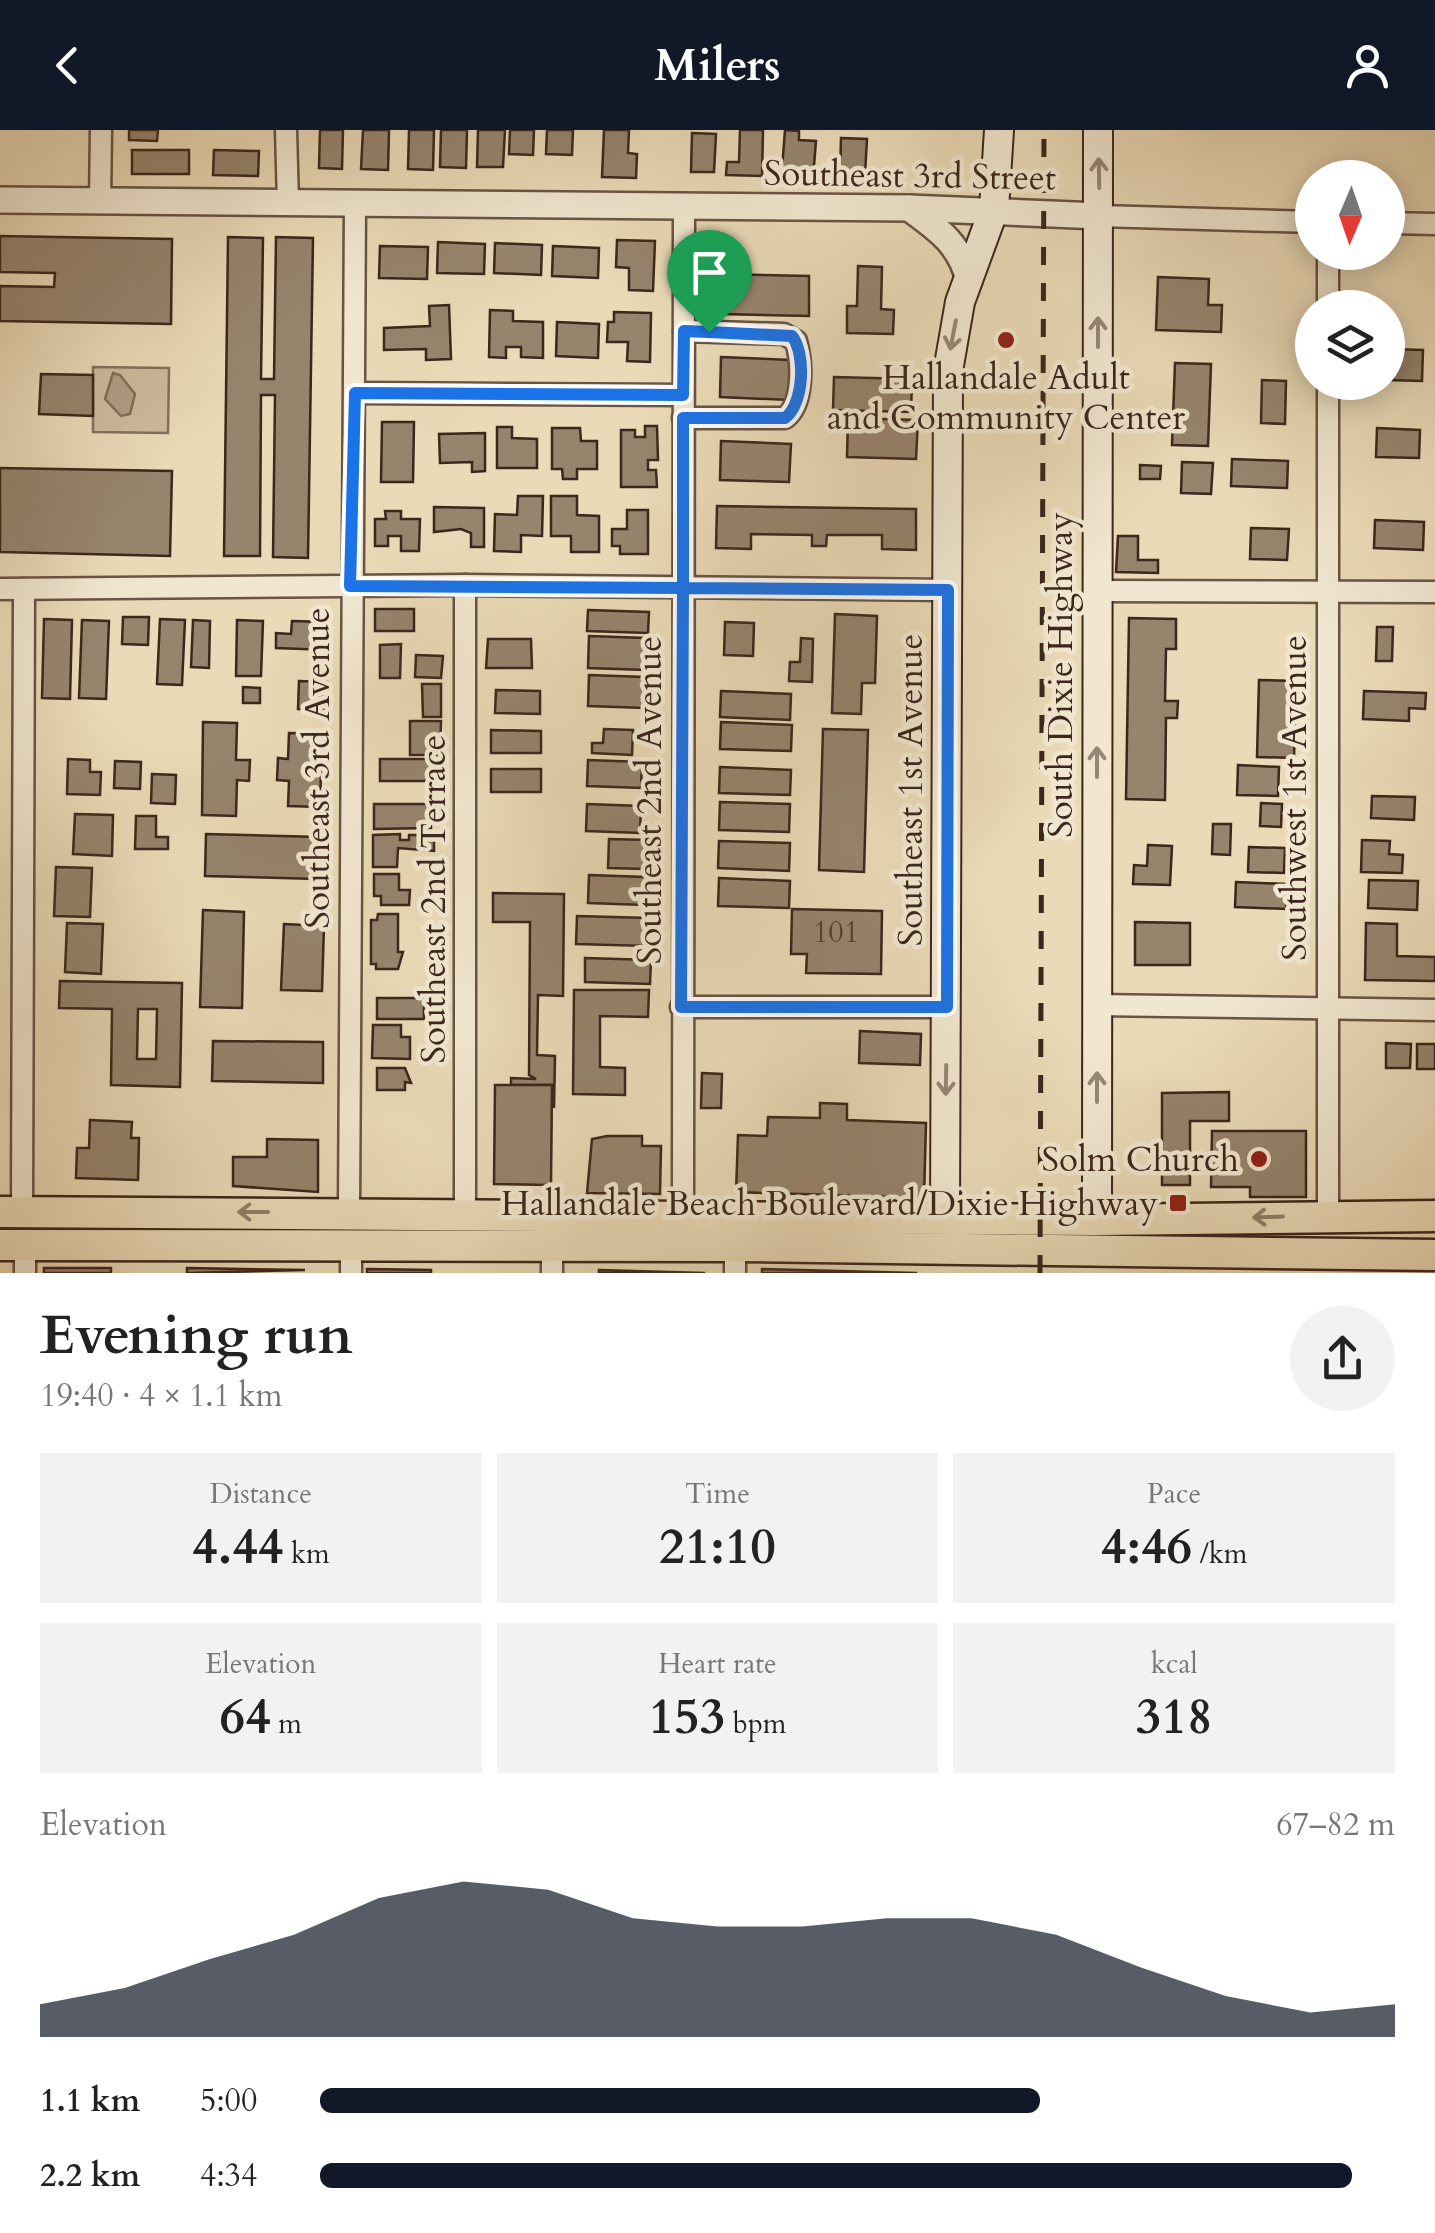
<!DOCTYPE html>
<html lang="en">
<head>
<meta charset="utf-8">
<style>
  body { margin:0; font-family:Cardo,serif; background:#f2f2f2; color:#222; height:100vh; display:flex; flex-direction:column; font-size:38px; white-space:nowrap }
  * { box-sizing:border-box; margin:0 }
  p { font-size:32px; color:#767676 }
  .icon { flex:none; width:55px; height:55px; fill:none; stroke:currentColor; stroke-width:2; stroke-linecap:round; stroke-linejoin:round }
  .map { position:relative; height:1143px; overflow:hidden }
  .side { display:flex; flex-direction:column; background:#fff; flex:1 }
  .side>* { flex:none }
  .needle { width:65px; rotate:182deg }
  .fabs { position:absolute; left:1295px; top:30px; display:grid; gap:20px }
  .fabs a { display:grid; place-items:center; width:110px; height:110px; border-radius:50%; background:#fff; box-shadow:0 5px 25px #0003; font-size:50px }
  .pin { position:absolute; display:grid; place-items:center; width:85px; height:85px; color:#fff; margin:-102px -42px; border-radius:50% 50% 50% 0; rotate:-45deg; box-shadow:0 0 10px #0007 }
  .pin .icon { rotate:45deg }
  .round { display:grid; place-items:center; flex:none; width:105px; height:105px; border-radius:52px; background:#f2f2f2 }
  .head { display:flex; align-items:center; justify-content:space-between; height:170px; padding:0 40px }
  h1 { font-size:55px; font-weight:600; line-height:75px }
  .figures { display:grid; grid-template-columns:repeat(3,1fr); gap:15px; height:170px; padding:10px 40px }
  .figures div { display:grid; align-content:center; border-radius:0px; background:#f2f2f2; text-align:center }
  .figures b { font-size:50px; font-weight:600 }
  .figures small { font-size:28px; font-weight:400 }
  .figures p { font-size:28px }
  .chart { height:280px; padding:20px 40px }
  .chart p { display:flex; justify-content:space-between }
  .chart svg { width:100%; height:180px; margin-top:10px; fill:#111827; opacity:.7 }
  ul { padding:0 40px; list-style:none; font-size:32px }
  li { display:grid; grid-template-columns:160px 120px 1fr; align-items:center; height:75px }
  li i { height:25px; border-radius:12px; background:#111827 }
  header { display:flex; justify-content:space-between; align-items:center; height:130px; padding:0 40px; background:#111827; color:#fff; font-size:45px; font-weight:600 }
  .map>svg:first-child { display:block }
  .green { fill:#ccbb9d; stroke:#84705d; stroke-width:2.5 }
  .water { fill:#af9d83; stroke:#816d5a; stroke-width:2.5 }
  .building { fill:#96846d; stroke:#3c261d; stroke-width:2.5; fill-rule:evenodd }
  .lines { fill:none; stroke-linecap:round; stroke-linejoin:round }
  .minor-casing { stroke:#685344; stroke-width:25 }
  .tertiary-casing { stroke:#685344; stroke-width:30 }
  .secondary-casing { stroke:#3c261d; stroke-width:32 }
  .primary-casing { stroke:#3c261d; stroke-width:35 }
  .minor { stroke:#f1e7d0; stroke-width:20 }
  .tertiary { stroke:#f1e7d0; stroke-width:25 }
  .secondary { stroke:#f1e7d0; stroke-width:28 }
  .primary { stroke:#eadab7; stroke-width:30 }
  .rail { stroke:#3c261d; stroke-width:5; stroke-dasharray:18 18; stroke-linecap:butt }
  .oneway { stroke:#968676 }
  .oneway2 { stroke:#93806a }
  .route-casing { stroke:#fff; stroke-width:20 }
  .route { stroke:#1a73e8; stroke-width:12 }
  .poi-dot { fill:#8f2418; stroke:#f1e7d0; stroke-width:4 }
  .labels { text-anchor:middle; stroke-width:9; stroke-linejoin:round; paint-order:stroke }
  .number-label { font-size:30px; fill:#523e31 }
  .street-label { font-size:35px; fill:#3c261d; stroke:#f1e7d0 }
  .poi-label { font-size:35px; fill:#3c261d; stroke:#f1e7d0; text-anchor:end }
</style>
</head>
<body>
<header><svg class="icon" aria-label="back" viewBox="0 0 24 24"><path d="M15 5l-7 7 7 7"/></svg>Milers<svg class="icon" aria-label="person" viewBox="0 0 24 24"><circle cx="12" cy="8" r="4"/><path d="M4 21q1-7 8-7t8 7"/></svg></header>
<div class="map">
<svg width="1435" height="1143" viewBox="0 0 1435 1143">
  <rect width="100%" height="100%" fill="#eadab7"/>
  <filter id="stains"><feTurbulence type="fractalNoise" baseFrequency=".002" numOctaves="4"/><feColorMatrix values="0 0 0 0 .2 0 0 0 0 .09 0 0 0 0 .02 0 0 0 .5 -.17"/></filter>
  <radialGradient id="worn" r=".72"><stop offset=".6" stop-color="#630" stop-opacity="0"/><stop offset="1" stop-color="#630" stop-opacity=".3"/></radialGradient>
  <!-- green -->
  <path class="green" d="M93,237L169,238L168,303L93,302Z"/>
  <!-- water -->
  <path class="water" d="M113,243L120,245L135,264L130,284L121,286L105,269Z"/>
  <!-- building -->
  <g class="building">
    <path d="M129,0H158L157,11L129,10Z"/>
    <path d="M320,0H343L342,39L319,38Z"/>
    <path d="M363,0H389L388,40L361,39Z"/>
    <path d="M409,0H434L433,40L408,39Z"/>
    <path d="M441,0H467L466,38L440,37Z"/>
    <path d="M478,0H505L503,37H477Z"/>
    <path d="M510,0H534L533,25L509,24Z"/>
    <path d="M547,0H573L572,25L546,24Z"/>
    <path d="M604,0H629L628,23L637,24L636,48L602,47Z"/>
    <path d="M740,0H763L762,46L726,45L727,32H739Z"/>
    <path d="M785,0L799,1V10L816,11L813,48L801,47L802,40L782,39Z"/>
    <path d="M692,3L716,4L714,42H691Z"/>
    <path d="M841,8L867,9L865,44L840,43Z"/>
    <rect x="132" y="20" width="57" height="24"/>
    <path d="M214,20L259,21L258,46L213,45Z"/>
    <path d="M0,106L172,109L171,194L0,191V156L54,157L55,143L0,142Z"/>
    <path d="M228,107L263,108L261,249H274L276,107L313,108L308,428L273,427L275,265H261L260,426H224Z"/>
    <path d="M617,110L655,111L653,161L629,160V138L616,137Z"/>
    <path d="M438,112L485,114L484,144L437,143Z"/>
    <path d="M495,113L542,115L541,145L494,143Z"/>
    <path d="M380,116L428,117L427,149L379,148Z"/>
    <path d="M553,116L599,118L598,148L552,146Z"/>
    <path d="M858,136L882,137L881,179L894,180L893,204L847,203V176H857Z"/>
    <path d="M720,144L809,146V186L720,184Z"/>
    <path d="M1158,147L1209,149L1208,175H1222L1221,202L1156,200Z"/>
    <path d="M449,175L451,229L426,230V219L384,220V198L430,196L429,176Z"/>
    <path d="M490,180L513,181V191L543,192V228L521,227V217H506V228L489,227Z"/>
    <path d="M614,182L651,183L650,232L627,231L628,212H607L608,192H614Z"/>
    <path d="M557,192L599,194L598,228L556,226Z"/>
    <path d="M1388,219L1423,220L1422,251L1388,250Z"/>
    <path d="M721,227L791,230L789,270L720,267Z"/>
    <path d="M1175,233L1211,234L1208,316L1172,315Z"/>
    <path d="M41,244L93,245V286L39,284Z"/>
    <path d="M834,247L912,249L911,282L833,280Z"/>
    <path d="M1262,250L1286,251L1285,294L1261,293Z"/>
    <path d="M848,288L918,290L916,329L847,327Z"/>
    <path d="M382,292H414L413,352H381Z"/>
    <path d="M645,296H657L658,330H648V340H656L657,357H621V300H635V307H645Z"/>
    <path d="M497,297H512V308L537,309V338H497Z"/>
    <path d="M552,298H580L581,311H597V339H577V349H563L562,339H552Z"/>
    <path d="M1377,298L1420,300L1419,328L1376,327Z"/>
    <path d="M485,303V341L472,342V332L440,333L439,304Z"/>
    <path d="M721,311L791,314L789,352L720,350Z"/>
    <path d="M1232,329L1288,331L1287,358L1231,356Z"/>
    <path d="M1182,332L1213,333L1211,364L1181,363Z"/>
    <path d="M1140,335L1161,336L1160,349H1140Z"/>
    <path d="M0,338L172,341L170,426L0,422Z"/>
    <path d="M518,366H543L542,406L521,405V422L494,421L495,384L517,385Z"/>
    <path d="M551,366H577V385L599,386V422H571V406H551Z"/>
    <path d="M717,376L916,379V420L882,419V405H827L826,416H812V405L751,404V419L716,418Z"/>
    <path d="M434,377L484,378V417H471V403L461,399L434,402Z"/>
    <path d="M627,380H648V424H620V416H612V399H627Z"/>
    <path d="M385,381H401V389H420L419,421H401V406H388V416H375V389H386Z"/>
    <path d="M1375,390L1424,392L1423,420L1374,418Z"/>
    <path d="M1251,398L1289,399L1287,430L1250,429Z"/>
    <path d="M1118,406H1138V430H1158V443L1116,442Z"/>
    <rect x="375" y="479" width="39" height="22"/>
    <path d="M588,480L649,482L648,503L587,501Z"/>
    <path d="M835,484L877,486L875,553H862L861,584L832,583Z"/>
    <path d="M123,487H149L148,515L122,514Z"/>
    <path d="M1129,488L1176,489V519H1166L1165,571H1178L1177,588H1166L1165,670L1126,669Z"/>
    <path d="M44,489L72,490L70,569L42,568Z"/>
    <path d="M160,489L185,490L182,555L157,554Z"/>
    <path d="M82,490L109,491L106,569L79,568Z"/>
    <path d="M193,490L210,491L209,538L191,537Z"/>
    <path d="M237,490L263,491L261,546H236Z"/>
    <path d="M292,491L329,492L328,520L276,518V503L291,504Z"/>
    <path d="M725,492L754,493L753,526L724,525Z"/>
    <path d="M1377,497H1393L1392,531H1376Z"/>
    <path d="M589,506L646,508L645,540L588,538Z"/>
    <path d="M801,508L813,509L812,552L789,551L790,532H800Z"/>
    <path d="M488,509H531L532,538H486Z"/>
    <path d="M401,514L400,548H380V515Z"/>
    <path d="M416,525L443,526L441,548L415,547Z"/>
    <path d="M589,545L645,547L644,578L588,576Z"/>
    <path d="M1259,550L1296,551L1294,628L1257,627Z"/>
    <path d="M299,551L327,552L326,580L298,579Z"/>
    <path d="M422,554H441V587H423Z"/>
    <path d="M243,557L260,558V573H243Z"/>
    <path d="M496,560L540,561V584L495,583Z"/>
    <path d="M721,561L791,564L790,590L720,587Z"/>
    <path d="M1364,561L1426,563L1425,579L1409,578V591L1363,589Z"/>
    <path d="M410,591H441L440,625H410Z"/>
    <path d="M203,592L237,593L236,630H250L249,651L237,650L236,686L202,685Z"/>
    <path d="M721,592L792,595L791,621L720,619Z"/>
    <path d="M604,599L633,600L632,625L592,623V613H603Z"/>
    <path d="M823,599L868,600L864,742L819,740Z"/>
    <path d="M491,600L541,601V623H491Z"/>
    <path d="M289,603L322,604L320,677L288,676L289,651L277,650L278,628L288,629Z"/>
    <path d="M68,629L90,630V642H101L100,665L67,664Z"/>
    <rect x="380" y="629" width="53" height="22"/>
    <path d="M588,630L642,632L641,658L587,656Z"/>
    <path d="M115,631L141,632L140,659L114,658Z"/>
    <path d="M1238,635L1279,637L1278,666L1237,665Z"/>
    <path d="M720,637L791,640L790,665L719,663Z"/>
    <rect x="491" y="639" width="50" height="23"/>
    <path d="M152,644L176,645L175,674L151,673Z"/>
    <path d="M1372,666L1415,667L1414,690L1371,688Z"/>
    <path d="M720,672L790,674L789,702L719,700Z"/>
    <path d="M1261,673L1282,674L1281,697L1260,696Z"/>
    <path d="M374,674H431V698L374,699Z"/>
    <path d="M587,674L641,676L640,703L586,701Z"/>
    <path d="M75,684L113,685L112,726L73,724Z"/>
    <path d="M136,686H156V707H168V719H135Z"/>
    <path d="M1213,694H1231L1230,725L1212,724Z"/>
    <path d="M206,704L318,707L317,749L205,746Z"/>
    <path d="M400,704V710H409V705H434V721L398,718L397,737H373V705Z"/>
    <path d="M609,709L648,710L647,739L608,738Z"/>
    <path d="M1362,710L1390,711L1389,724L1403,725L1402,743L1361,742Z"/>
    <path d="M719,711L790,713L789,741L718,738Z"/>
    <path d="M1148,715L1172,716L1170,755L1133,754L1134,735L1147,736Z"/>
    <path d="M1249,717L1285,718L1284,743L1248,742Z"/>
    <path d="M56,737L92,738L90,787L54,786Z"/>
    <path d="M374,744H399V760H410L409,775H381V766H374Z"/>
    <path d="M589,745L646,747L645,775L588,773Z"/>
    <path d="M719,748L790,751L789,778L718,776Z"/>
    <path d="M1369,750L1418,751L1417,780L1368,778Z"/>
    <path d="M1236,752L1287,754L1286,779L1235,777Z"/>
    <path d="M493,763L564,764L563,866L538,865L537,925L555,926L554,978L552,955H511V948L536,949L529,945L530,792H493Z"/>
    <path d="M792,779L882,781L881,844L806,843L807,824H791Z"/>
    <path d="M203,780L244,782L242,878L200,877Z"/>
    <path d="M378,784H398V822H403L398,839H376V834H371V790H377Z"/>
    <path d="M577,786L649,788L648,816L576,814Z"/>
    <path d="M1135,792L1190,793V835H1135Z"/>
    <path d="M67,793L103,794L101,844L65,842Z"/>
    <path d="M1366,793L1397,794V826L1435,827V851L1365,850Z"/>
    <path d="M284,794L324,796L322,861L281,860Z"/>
    <path d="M585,828L651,830L650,854L585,852Z"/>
    <path d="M60,851L182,853L180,957L111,955L112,879L59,878ZM138,879H157L156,929H137Z"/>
    <path d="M574,860H649L648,887L600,886V937L625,938V965L573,964Z"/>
    <rect x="377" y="868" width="47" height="21"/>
    <path d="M373,895H401V907H410V929L372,928Z"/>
    <path d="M860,901L921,904L920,935L859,933Z"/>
    <path d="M213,911L323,912V953L212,951Z"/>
    <path d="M1386,913L1411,914L1410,938H1386Z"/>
    <rect x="1417" y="914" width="18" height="25"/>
    <path d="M377,938H405L411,953L405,952V960H377Z"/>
    <path d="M702,943L722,944L721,978H701Z"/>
    <path d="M495,955H552L551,1055L494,1054Z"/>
    <path d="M1229,962V991H1190V1055H1162V963Z"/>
    <path d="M820,973L847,974V990L926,993L924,1068L736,1062L738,1005L767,1006L768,987L820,988Z"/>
    <path d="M90,990L132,992L131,1008H139L138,1050L76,1048L77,1018H89Z"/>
    <path d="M1212,1001H1306V1067H1250V1057H1211Z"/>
    <path d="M607,1006H642V1016H661L660,1064L587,1063L592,1009Z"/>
    <path d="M267,1009L318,1010V1062L233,1056V1027H267Z"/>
    <rect x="44" y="1138" width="67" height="5"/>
    <path d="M187,1138L305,1140L187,1143Z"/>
    <path d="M367,1139L431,1140V1143H367Z"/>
    <path d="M762,1139L917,1143H762Z"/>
    <path d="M599,1140L705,1143H599Z"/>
  </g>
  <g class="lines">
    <!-- minor casing -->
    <g class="minor-casing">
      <g id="minor">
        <path d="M286,0L288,74"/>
        <path d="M100,71L101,0"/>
        <path d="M1099,86L1312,92"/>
        <path d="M1388,93L1435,94"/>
        <path d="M1328,178V122"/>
        <path d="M355,263L683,265"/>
        <path d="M683,288H785C804,274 802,232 796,211L784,204L684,201"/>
        <path d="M0,459L465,455L948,460"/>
        <path d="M1097,461L1435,462"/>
        <path d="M1097,875L1435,880"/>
        <path d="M681,877H947"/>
        <path d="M349,1081L355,75"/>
        <path d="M22,1082L24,459"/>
        <path d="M465,1082V455"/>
        <path d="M683,1084L684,76"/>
        <path d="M1328,1085V252"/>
        <path d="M351,1116V1143"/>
        <path d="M735,1116V1143"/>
        <path d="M552,1117V1143"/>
        <path d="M25,1143V1115"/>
      </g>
    </g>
    <!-- tertiary casing -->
    <g class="tertiary-casing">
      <g id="tertiary">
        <path d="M0,70L909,78L1099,86"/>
        <path d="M909,78C938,99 960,114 969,150"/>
      </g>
    </g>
    <!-- secondary casing -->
    <g class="secondary-casing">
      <g id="secondary">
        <path d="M945,1088L948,241L960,172L994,79L999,0"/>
        <path d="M1097,1090L1098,0"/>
      </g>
    </g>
    <!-- primary casing -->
    <g class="primary-casing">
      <g id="primary">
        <path d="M0,1082L1097,1090L1435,1086"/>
        <path d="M0,1115L735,1116L1435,1125"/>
      </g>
    </g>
    <!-- minor -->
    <use href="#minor" class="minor"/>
    <!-- tertiary -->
    <use href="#tertiary" class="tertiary"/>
    <!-- secondary -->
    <use href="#secondary" class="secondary"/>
    <!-- primary -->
    <use href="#primary" class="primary"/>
    <!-- rail -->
    <path class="rail" d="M1040,1143L1044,0"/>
  </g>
  <!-- one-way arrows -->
  <defs><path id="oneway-shaft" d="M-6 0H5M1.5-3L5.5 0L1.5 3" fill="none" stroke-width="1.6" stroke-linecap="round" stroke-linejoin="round" transform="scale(2.5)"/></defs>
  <g class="oneway">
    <use href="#oneway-shaft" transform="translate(1099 43) rotate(-91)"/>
    <use href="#oneway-shaft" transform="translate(1098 202) rotate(-90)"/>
    <use href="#oneway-shaft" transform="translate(953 205) rotate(101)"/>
    <use href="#oneway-shaft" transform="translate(1097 632) rotate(-90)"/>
    <use href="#oneway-shaft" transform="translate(946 950) rotate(91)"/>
    <use href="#oneway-shaft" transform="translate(1097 957) rotate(-90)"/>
  </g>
  <g class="oneway2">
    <use href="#oneway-shaft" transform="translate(253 1082) rotate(180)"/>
    <use href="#oneway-shaft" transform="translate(1268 1087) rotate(178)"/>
  </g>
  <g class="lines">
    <!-- route casing -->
    <g class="route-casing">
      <path id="route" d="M709,202L684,201L683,265L355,263L350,456L683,458L681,877H947L948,460L683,458V288H785C804,274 806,224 792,206L709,202"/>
    </g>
    <!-- route -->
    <use href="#route" class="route"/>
  </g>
  <!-- markers -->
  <g class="poi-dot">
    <circle cx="1006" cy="210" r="10"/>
    <circle cx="1259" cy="1029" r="10"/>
    <rect x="1168" y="1063" width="20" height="20" rx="5"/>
  </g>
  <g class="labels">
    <!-- number labels -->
    <g class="number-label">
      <text x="836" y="812">101</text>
    </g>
    <!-- street labels -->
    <g class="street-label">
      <text transform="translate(910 45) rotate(1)" y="12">Southeast 3rd Street</text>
      <text transform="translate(1060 545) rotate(-90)" y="12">South Dixie Highway</text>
      <text transform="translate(317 638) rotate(-90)" y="12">Southeast 3rd Avenue</text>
      <text transform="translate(910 660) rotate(-90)" y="12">Southeast 1st Avenue</text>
      <text transform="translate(1294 668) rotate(-90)" y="12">Southwest 1st Avenue</text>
      <text transform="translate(649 670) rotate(-90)" y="12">Southeast 2nd Avenue</text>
      <text transform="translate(433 769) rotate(-90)" y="12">Southeast 2nd Terrace</text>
    </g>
    <!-- poi labels -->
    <g class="poi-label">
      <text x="1006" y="259" text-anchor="middle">Hallandale Adult<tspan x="1006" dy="40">and Community Center</tspan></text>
      <text x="1239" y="1041">Solm Church</text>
      <text x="1158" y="1085">Hallandale Beach Boulevard/Dixie Highway</text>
    </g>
  </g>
  <rect width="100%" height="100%" filter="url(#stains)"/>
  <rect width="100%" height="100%" fill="url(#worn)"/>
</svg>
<div class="fabs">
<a><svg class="needle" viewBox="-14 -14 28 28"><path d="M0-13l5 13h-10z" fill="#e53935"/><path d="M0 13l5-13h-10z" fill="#767676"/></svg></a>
<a><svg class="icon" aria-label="layers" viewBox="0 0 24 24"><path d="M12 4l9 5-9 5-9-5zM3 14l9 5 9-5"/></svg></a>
</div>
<div class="pin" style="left:709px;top:202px;background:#1e9e55"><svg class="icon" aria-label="arrive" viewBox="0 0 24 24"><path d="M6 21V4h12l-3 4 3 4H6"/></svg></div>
</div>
<section class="side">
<div class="head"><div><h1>Evening run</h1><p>19:40 · 4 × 1.1 km</p></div><a class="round"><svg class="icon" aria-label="share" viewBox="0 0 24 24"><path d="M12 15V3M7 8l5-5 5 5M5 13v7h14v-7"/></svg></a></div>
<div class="figures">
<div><p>Distance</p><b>4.44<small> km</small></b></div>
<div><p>Time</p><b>21:10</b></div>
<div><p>Pace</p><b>4:46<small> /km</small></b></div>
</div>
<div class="figures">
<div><p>Elevation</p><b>64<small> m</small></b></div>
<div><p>Heart rate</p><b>153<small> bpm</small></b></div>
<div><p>kcal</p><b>318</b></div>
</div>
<div class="chart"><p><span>Elevation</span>67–82 m</p>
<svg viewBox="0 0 160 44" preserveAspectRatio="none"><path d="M0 44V36L10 32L20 25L30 19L40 10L50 6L60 8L70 15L80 17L90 17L100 15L110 15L120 19L130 27L140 34L150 38L160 36V44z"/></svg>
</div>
<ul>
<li><b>1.1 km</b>5:00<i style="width:67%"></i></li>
<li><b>2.2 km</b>4:34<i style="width:96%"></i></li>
</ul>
</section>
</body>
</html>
